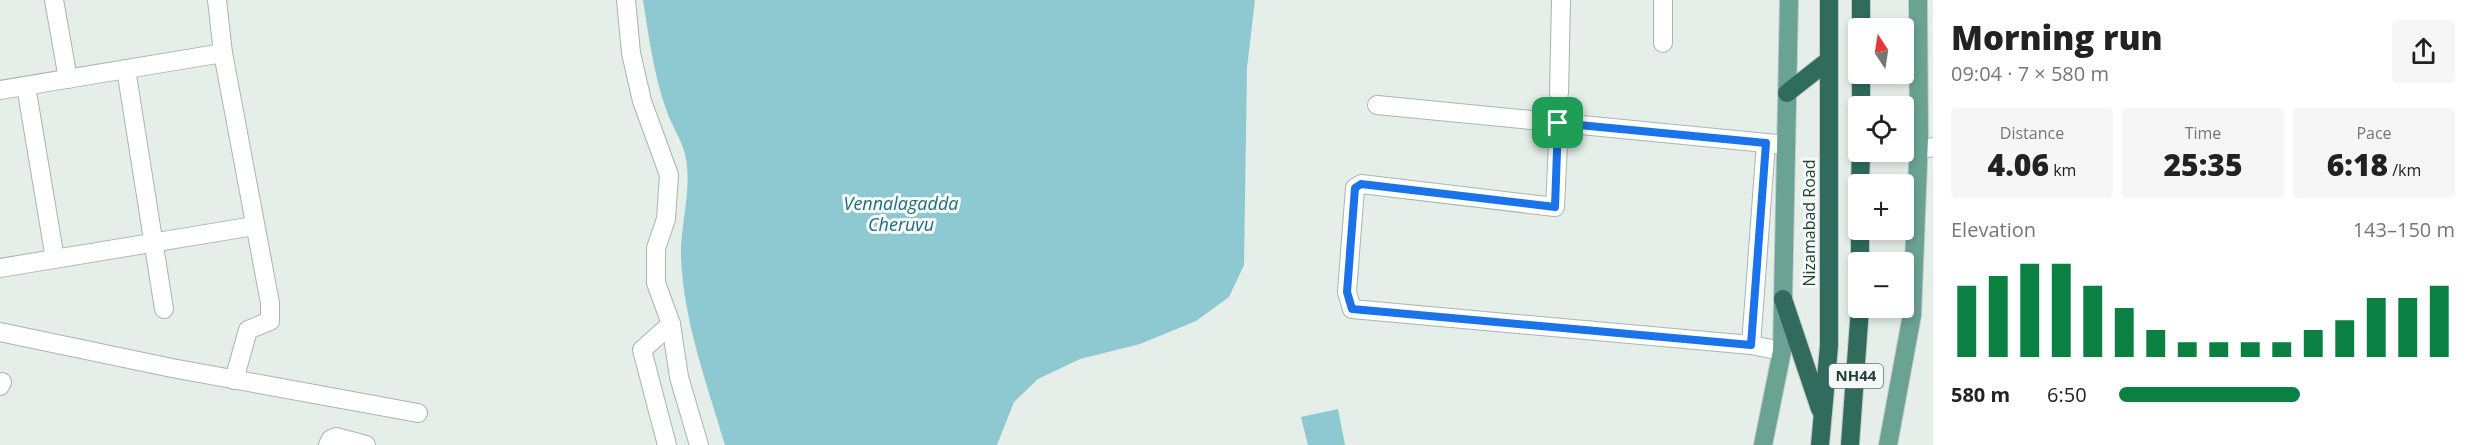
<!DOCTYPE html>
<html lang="en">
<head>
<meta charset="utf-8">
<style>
  body { margin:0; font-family:"Open Sans",sans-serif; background:#f6f6f6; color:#222; height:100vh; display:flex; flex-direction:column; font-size:22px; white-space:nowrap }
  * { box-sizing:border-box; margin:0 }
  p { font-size:20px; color:#767676 }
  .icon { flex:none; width:33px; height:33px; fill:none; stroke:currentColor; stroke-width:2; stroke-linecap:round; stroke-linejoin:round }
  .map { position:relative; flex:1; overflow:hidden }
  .side { display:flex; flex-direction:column; background:#fff; width:540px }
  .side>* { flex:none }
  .needle { width:39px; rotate:348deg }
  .tools { position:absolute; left:1848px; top:18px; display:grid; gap:12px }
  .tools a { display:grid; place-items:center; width:66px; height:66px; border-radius:6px; background:#fff; box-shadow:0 3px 9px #0003; font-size:30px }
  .pin { position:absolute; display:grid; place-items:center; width:51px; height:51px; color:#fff; margin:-26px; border-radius:12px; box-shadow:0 3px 9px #0006 }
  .round { display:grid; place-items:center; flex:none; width:63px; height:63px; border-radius:6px; background:#f6f6f6 }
  .headline { display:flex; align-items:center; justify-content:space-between; height:102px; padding:0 18px }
  h1 { font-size:33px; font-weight:800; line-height:45px }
  .stats { display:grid; grid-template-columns:repeat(3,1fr); gap:9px; height:102px; padding:6px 18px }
  .stats div { display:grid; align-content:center; border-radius:6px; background:#f6f6f6; text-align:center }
  .stats b { font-size:30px; font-weight:800 }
  .stats small { font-size:16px; font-weight:400 }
  .stats p { font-size:16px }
  .chart { height:168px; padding:12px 18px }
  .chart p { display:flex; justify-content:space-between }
  .chart svg { width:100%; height:108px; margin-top:6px; stroke:#0b8043; stroke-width:6 }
  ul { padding:0 18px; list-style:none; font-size:20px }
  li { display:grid; grid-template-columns:96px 72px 1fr; align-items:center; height:45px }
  li i { height:15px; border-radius:8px; background:#0b8043 }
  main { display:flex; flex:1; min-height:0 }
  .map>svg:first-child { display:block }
  .water { fill:#8ec8d1 }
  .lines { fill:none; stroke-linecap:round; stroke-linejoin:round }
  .minor-casing { stroke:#a7b6b0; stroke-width:20 }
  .major-casing { stroke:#c2c9c7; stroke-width:20 }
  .highway-casing { stroke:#c2c9c7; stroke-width:20 }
  .minor { stroke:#fff; stroke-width:18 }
  .major { stroke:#6aa293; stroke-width:18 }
  .highway { stroke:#306b5e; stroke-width:18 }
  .route-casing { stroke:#fff; stroke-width:12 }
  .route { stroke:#1a73e8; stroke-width:8 }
  .labels { text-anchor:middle; stroke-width:6; stroke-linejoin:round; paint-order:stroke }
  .shield { fill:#f5faf8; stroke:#637772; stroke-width:1.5 }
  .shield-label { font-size:15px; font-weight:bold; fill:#243f38 }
  .street-label { font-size:16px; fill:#243f38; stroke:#f5faf8 }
  .water-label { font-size:18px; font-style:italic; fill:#1e6d7b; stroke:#f5faf8 }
</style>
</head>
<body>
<main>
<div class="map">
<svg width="1933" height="445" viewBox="0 0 1933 445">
  <rect width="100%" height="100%" fill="#e5eee9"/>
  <!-- water -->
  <g class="water">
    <path d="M643,0H1255L1247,68L1244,265L1229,297L1196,321L1140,344L1080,359L1038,379L1014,402L997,445H725C707,384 684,323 681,258C680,223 693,189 685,154C681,139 672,126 667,112C654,76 649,38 643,0Z"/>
    <path d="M1338,409L1345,445H1308L1301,417Z"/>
  </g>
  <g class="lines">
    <!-- minor casing -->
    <g class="minor-casing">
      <g id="minor">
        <path d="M54,0L68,79"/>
        <path d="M217,0L223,53L270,303V321L248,330L234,380"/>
        <path d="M626,0L631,53L642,101L669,175L666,219L656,248V283L671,324L679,377L699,445"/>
        <path d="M1663,43V0"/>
        <path d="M126,69L164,309"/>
        <path d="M26,86L55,259"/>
        <path d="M0,90L223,53"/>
        <path d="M1559,93L1561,0"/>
        <path d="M1377,105L1786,145"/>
        <path d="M1559,122L1555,207L1361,184L1355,188L1347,292L1352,309L1751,345L1782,351"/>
        <path d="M1904,148L1918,150L1933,147"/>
        <path d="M0,268L254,226"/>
        <path d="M0,332L172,368L418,413"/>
        <path d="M1751,345L1766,143"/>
        <path d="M0,386L2,382"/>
        <path d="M328,445L331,439L336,437L366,445"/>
        <path d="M667,445L642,350L671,324"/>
      </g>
    </g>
    <!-- major casing -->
    <g class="major-casing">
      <g id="major">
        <path d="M1763,445L1782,351L1789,0"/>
        <path d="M1888,445L1912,315L1919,138L1918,0"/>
      </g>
    </g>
    <!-- highway casing -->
    <g class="highway-casing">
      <g id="highway">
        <path d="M1861,28V0"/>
        <path d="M1787,93L1829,60"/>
        <path d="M1861,106V74"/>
        <path d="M1860,184L1861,152"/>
        <path d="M1860,262V230"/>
        <path d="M1783,299L1820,409"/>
        <path d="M1820,445L1829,346V0"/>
        <path d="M1850,445L1860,308"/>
      </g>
    </g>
    <!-- minor -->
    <use href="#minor" class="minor"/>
    <!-- major -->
    <use href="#major" class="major"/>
    <!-- highway -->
    <use href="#highway" class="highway"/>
  </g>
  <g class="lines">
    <!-- route casing -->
    <g class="route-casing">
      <path id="route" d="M1558,123L1766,143L1751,345L1352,309L1347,292L1355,188L1361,184L1555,207Z"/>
    </g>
    <!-- route -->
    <use href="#route" class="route"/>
  </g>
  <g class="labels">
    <!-- shield labels -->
    <rect class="shield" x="1829" y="364" width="54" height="24" rx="4.5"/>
    <g class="shield-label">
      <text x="1856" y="381">NH44</text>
    </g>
    <!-- street labels -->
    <g class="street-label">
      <text transform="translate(1809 223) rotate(-90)" y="6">Nizamabad Road</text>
    </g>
    <!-- water labels -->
    <g class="water-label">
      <text x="901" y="210">Vennalagadda<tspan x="901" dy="21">Cheruvu</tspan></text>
    </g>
  </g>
</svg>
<div class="tools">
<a><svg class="needle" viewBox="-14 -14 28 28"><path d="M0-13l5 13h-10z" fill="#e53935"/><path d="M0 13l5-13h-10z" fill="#767676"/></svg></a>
<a><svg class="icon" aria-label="locate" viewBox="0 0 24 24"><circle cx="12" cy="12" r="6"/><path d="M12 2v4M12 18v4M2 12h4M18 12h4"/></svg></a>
<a>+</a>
<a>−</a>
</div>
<div class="pin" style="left:1558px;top:123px;background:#1e9e55"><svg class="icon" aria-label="arrive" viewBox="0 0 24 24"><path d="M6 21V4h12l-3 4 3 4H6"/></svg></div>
</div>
<section class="side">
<div class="headline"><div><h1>Morning run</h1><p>09:04 · 7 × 580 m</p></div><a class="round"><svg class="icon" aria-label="share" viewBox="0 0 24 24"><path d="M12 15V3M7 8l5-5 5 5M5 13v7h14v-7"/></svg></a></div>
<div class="stats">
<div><p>Distance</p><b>4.06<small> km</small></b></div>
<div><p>Time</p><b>25:35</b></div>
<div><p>Pace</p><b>6:18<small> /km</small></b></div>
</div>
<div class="chart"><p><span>Elevation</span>143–150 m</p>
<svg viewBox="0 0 160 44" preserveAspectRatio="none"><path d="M5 44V15M15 44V11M25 44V6M35 44V6M45 44V15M55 44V24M65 44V33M75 44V38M85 44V38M95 44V38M105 44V38M115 44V33M125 44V29M135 44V20M145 44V20M155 44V15"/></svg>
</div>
<ul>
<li><b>580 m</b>6:50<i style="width:54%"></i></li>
</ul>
</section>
</main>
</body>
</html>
